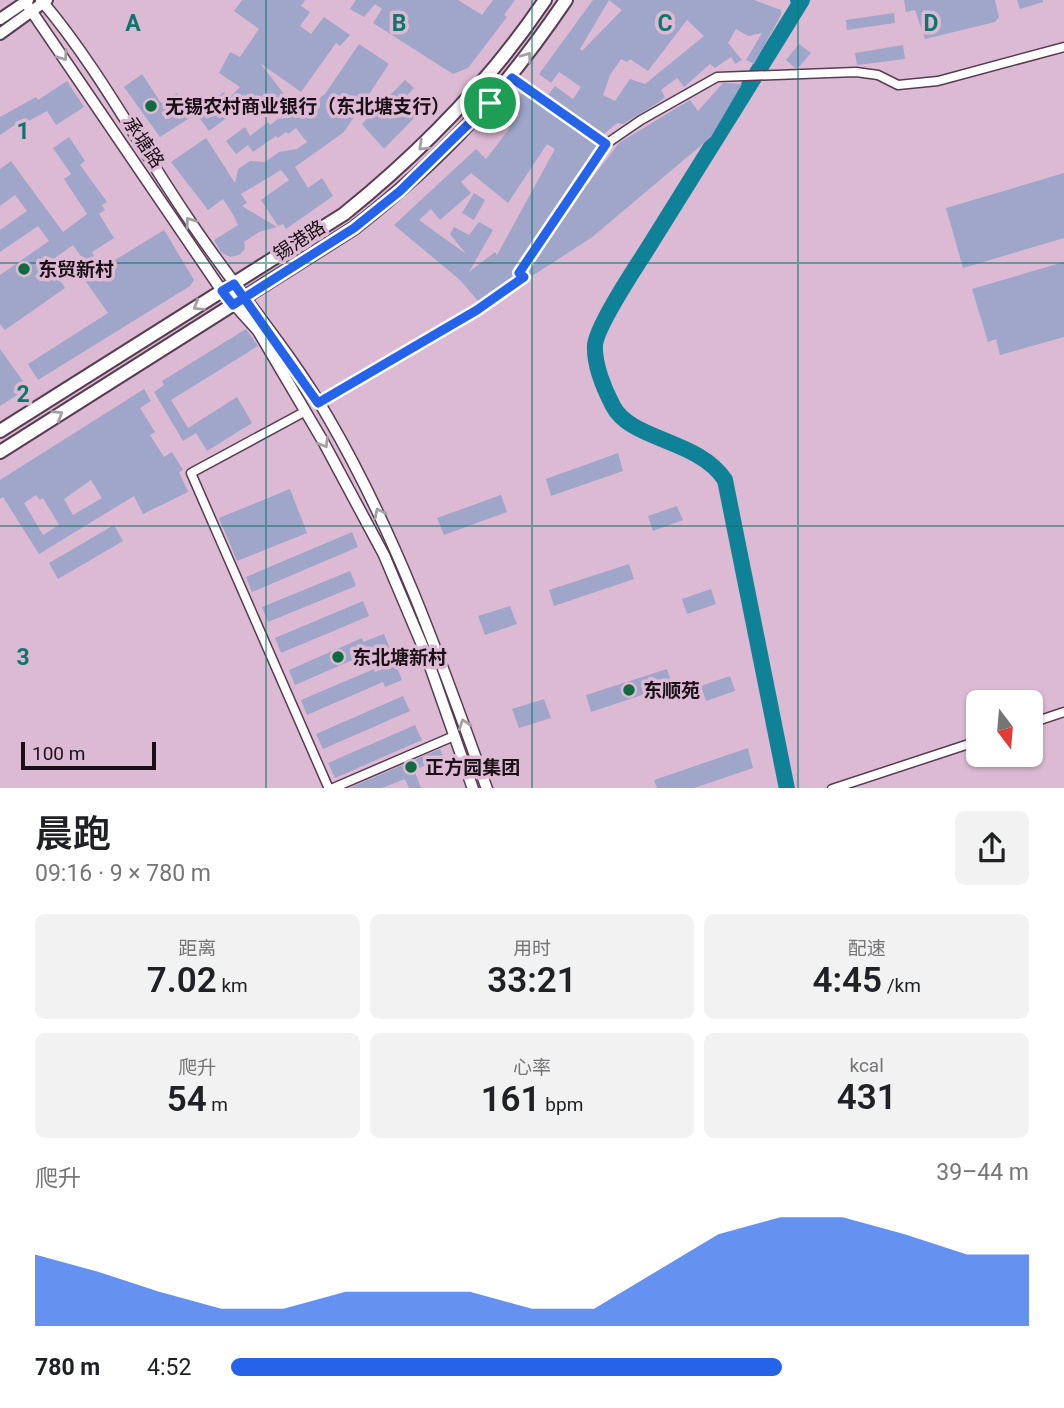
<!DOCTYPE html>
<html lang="zh">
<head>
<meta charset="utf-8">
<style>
  body { margin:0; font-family:Roboto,"Noto Sans SC",sans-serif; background:#f2f2f2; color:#202124; height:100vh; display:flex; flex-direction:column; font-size:26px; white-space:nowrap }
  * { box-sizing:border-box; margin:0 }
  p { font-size:23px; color:#757577 }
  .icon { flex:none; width:38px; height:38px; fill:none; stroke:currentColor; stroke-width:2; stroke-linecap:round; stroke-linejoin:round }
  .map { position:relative; height:788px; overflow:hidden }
  .sheet { display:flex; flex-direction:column; background:#fff; flex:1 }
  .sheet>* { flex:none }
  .needle { width:46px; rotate:164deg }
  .tools { position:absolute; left:966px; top:690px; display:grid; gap:14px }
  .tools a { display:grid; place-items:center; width:77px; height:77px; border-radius:10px; background:#fff; box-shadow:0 2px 5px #0004; font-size:35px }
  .scale { position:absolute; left:21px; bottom:18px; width:135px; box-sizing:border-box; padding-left:7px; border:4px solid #1a0e17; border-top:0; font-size:19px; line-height:24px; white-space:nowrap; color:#1a0e17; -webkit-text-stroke:5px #dcbad3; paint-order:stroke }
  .pin { position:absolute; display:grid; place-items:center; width:60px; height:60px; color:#fff; margin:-30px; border:4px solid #fff; border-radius:50%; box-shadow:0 2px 7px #0007 }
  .round { display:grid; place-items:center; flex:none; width:74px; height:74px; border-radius:10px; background:#f2f2f2 }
  .head { display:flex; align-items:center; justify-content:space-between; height:119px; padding:0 35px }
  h1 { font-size:38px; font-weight:600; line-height:52px }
  .stats { display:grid; grid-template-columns:repeat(3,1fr); gap:10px; height:119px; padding:7px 35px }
  .stats div { display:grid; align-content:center; border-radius:10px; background:#f2f2f2; text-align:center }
  .stats b { font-size:35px; font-weight:600 }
  .stats small { font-size:19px; font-weight:400 }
  .stats p { font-size:19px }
  .chart { height:196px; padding:14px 35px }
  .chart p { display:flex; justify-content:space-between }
  .chart svg { width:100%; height:126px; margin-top:7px; fill:#2563eb; opacity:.7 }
  ul { padding:0 35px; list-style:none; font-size:23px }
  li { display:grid; grid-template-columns:112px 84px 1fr; align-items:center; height:52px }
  li i { height:18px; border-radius:9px; background:#2563eb }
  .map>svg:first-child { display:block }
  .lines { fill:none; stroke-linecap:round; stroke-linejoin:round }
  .canal { stroke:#108298; stroke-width:10 }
  .river { stroke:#108298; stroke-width:16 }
  .building { fill:#9fa6c9; fill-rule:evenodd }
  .service-casing { stroke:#583c51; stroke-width:7 }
  .minor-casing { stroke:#583c51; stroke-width:11 }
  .tertiary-casing { stroke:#583c51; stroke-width:13 }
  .secondary-casing { stroke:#583c51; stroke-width:14 }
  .primary-casing { stroke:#583c51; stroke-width:16 }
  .service { stroke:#fff; stroke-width:3.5 }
  .minor { stroke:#fff; stroke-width:8 }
  .tertiary { stroke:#fff; stroke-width:10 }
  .secondary { stroke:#fff; stroke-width:10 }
  .primary { stroke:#fff; stroke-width:12 }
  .oneway { stroke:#a39fa2 }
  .route-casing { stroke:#fff; stroke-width:14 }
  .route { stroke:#2563eb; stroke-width:9 }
  .grid { fill:none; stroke:#0f766e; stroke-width:2; stroke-opacity:0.55 }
  .poi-dot { fill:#0f6c40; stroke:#dcbad3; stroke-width:2.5 }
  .labels { text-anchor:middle; stroke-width:7; stroke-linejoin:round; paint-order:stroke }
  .poi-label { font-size:19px; font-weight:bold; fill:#1a0e17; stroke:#dcbad3; text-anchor:start }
  .street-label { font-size:19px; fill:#1a0e17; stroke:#dcbad3 }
  .grid-label { font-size:23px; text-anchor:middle; font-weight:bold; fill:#0f766e; stroke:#dcbad3; stroke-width:7; stroke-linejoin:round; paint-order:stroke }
</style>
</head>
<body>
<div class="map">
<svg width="1064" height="789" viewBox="0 0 1064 789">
  <rect width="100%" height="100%" fill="#dcbad3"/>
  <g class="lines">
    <!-- canal -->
    <path class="canal" d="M795,0L801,2"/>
    <!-- river -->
    <path class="river" d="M787,789L725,480C698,439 631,441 613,406C604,389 594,364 595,345C597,325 636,267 648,248C700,165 751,83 802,0"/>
  </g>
  <!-- building -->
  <g class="building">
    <path d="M242,0H305L301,6L310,12L300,26L311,34L324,17L350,35L340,46L336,43L301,92L260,63L284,94L261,109L260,106L253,111L250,107L236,111L209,131L195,112L224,92L229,98L240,87L219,73L230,52L240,57L259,29L234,11Z"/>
    <path d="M356,0H458L482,15L493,0H515L504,15L507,17L468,68L453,74L373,23L382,9L375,4L364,17L350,9Z"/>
    <path d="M593,0H754L781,10V15L754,64L746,60L762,33L748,36L736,29L728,43L742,60L735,64L731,57L715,68L710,64L684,87L677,78L661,90L665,97L659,102L623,124L617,123L604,134L548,95L555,86L573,99L581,87L559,72L551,83L539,74ZM609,0L622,10L582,51L580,49ZM687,20L704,36L645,84L630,79L615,101L603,95L610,75L621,59L627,62L630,59L648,71Z"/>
    <path d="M904,0H995L999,17L995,22L925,39L915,10L906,12Z"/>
    <path d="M1017,0H1043V2L1020,9Z"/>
    <path d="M894,13L895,23L847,30L846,20Z"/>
    <path d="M359,44L389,64L344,132L295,167L308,188L322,178L333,196L286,229L283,224L278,226L261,200L289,180L281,170L241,194L247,203L242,206L277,227L259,232L244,242L245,249L239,255L230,257L221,252L214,240L238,225L234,216L223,199L208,210L171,162L206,138L235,183L238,169L250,161L265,162L279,152L297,149L307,142L296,128L288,134L286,132L278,138L276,136L253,152L248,145L236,154L226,141L245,127L250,136L268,122L270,125L278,119L297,116L325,94Z"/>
    <path d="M799,44L811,53L799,67L795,68L786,60Z"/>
    <path d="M903,45L905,59L857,65L855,53Z"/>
    <path d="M142,74L161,103L177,93L191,117L160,137L124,87Z"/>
    <path d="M405,80L414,88L398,105L414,118L384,149L362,124Z"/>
    <path d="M67,81L84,107L56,125L47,111L27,122L25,118L0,135V117L36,97L38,100Z"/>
    <path d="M723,83L742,84L711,137L591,238L532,276L526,270L585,183L587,185L619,143L690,100L698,111Z"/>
    <path d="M522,93L599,147L515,271V275L478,301L460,280L394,225L476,149L486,159L510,128L503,120ZM547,144L555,149L497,255L495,252L469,272L493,230L479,222L469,235L454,227L450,234L466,254L419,220L431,209L440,220L471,193L461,182L471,173L508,203Z"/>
    <path d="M69,137L85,161L80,165L107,202L102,205L105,210L99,214L114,238L92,252L94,256L85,262L73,245L52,260L63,277L59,279L65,288L5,330L0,324V275L49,241L38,226L0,252V230L27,211L15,195L0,206V169L11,161L63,232L87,214L64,179L71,174L53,148Z"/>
    <path d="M1064,173V238L963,268L946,208Z"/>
    <path d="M474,193L485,200L474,220L462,213Z"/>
    <path d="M164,230L194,280L190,286L38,380L28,364L108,313L84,279Z"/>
    <path d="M1064,262V337L1000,355L996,339L988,342L972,289Z"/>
    <path d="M246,329L258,346L171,400L188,428L237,397L252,423L207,451L196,433L183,441L154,392L164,385L162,381Z"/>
    <path d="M0,349L28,388L0,406Z"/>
    <path d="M144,389L151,401L140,408L155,432L150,435L164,457L172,452L183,470L179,472L188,492L143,514L134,496L39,554L3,497L0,499V480ZM91,480L102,498L73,515L64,499ZM36,495L40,500L43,498L59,525L43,535L24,503Z"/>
    <path d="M618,453L623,471L551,496L546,479Z"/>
    <path d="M290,489L307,533L237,561L219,518Z"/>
    <path d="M501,495L507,512L444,535L437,518Z"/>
    <path d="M677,506L683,520L653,531L648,516Z"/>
    <path d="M114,525L123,541L58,579L49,563Z"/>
    <path d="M352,532L358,547L252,592L246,577Z"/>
    <path d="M629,564L634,579L554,606L549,590Z"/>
    <path d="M350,571L356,586L268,622L262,607Z"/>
    <path d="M711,589L716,604L687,614L682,599Z"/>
    <path d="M363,601L369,616L281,653L275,638Z"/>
    <path d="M510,606L517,624L485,635L478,616Z"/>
    <path d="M384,634L390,649L373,656L371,652L295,685L289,670L362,638L363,642Z"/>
    <path d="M396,664L402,680L385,687L383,682L307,715L301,700L374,669L375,672Z"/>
    <path d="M667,669L672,685L591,712L586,695Z"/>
    <path d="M730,676L735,691L706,701L701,686Z"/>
    <path d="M403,696L410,711L323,749L316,734Z"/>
    <path d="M544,699L551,718L519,728L512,709Z"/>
    <path d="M415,725L422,740L335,778L328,763Z"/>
    <path d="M748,748L753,768L694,788H657L654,780Z"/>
    <path d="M440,749L444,758L414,770L421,788H409L405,779L382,788H349Z"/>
  </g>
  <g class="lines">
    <!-- service casing -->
    <g class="service-casing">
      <path id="service" d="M320,402L477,310L524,277L519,273L606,144"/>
    </g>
    <!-- minor casing -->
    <g class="minor-casing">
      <g id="minor">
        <path d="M512,78L606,144L641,120L717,77L856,72L878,75L898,85L938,81L1064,47"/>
        <path d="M304,412L191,473L329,789"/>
        <path d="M1031,723L1064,712"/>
        <path d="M331,789L454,736"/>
        <path d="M832,789L978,741"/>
      </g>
    </g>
    <!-- tertiary casing -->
    <g class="tertiary-casing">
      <g id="tertiary">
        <path d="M41,0C97,66 138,144 186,215C231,284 288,347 329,419C397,536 441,661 487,789"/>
        <path d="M28,6L222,291L258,331L324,443L384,555L425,652L473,789"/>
      </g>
    </g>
    <!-- secondary casing -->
    <g class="secondary-casing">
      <g id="secondary">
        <path d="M0,19L28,0"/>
        <path d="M0,34L47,0"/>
      </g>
    </g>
    <!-- primary casing -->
    <g class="primary-casing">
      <g id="primary">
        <path d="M0,431L344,214C422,151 489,83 545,0"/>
        <path d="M0,452L354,228C443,158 503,93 566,0"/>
      </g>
    </g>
    <!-- service -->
    <use href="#service" class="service"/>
    <!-- minor -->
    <use href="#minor" class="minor"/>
    <!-- tertiary -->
    <use href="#tertiary" class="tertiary"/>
    <!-- secondary -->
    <use href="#secondary" class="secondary"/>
    <!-- primary -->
    <use href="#primary" class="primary"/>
  </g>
  <!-- one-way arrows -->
  <defs><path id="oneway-chevron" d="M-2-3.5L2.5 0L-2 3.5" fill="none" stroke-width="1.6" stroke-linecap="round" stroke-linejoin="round" transform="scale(1.75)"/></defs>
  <g class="oneway">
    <use href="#oneway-chevron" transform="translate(63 56) rotate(55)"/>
    <use href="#oneway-chevron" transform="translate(527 57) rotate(-54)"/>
    <use href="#oneway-chevron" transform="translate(423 146) rotate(136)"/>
    <use href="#oneway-chevron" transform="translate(190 222) rotate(-125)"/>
    <use href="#oneway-chevron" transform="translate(198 306) rotate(148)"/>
    <use href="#oneway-chevron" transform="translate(58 415) rotate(-32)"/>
    <use href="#oneway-chevron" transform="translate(324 443) rotate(59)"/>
    <use href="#oneway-chevron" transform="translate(379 513) rotate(-116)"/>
    <use href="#oneway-chevron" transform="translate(464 724) rotate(-110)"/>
  </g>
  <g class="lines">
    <!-- route casing -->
    <g class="route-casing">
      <path id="route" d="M490,103L400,191L354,228L244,298L234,284L222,291L233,305L244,298L318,403L477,310L524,277L519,273L606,144L512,78L490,103"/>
    </g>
    <!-- route -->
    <use href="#route" class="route"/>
  </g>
  <!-- grid -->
  <path class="grid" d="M266,0V789M532,0V789M798,0V789M0,263H1064M0,526H1064"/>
  <!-- markers -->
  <g class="poi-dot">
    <circle cx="151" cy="106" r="7"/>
    <circle cx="24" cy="269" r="7"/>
    <circle cx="338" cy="657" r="7"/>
    <circle cx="629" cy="690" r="7"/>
    <circle cx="411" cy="767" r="7"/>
  </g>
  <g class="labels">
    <!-- poi labels -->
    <g class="poi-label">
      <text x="165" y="113">无锡农村商业银行（东北塘支行）</text>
      <text x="38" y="276">东贸新村</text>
      <text x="352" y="664">东北塘新村</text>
      <text x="643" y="697">东顺苑</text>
      <text x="425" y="774">正方园集团</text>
    </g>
    <!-- street labels -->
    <g class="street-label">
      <text transform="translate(144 142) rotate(56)" y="7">承塘路</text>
      <text transform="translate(299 240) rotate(-33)" y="7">锡港路</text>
    </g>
  </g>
  <g class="grid-label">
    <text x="133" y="31">A</text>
    <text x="399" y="31">B</text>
    <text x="665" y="31">C</text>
    <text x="931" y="31">D</text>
    <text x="23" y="139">1</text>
    <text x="23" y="402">2</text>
    <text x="23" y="665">3</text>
  </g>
</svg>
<div class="tools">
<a><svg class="needle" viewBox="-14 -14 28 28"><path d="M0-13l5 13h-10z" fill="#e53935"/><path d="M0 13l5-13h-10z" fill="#757577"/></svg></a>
</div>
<div class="scale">100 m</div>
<div class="pin" style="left:490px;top:103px;background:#1e9e55"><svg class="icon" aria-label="arrive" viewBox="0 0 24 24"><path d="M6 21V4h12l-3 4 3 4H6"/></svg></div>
</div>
<section class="sheet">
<div class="head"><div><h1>晨跑</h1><p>09:16 · 9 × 780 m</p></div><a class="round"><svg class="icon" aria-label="share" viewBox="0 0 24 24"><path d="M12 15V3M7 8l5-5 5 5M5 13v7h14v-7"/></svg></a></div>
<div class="stats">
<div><p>距离</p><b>7.02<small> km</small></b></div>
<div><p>用时</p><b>33:21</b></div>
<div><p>配速</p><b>4:45<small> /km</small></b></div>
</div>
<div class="stats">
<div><p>爬升</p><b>54<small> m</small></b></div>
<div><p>心率</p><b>161<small> bpm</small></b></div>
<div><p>kcal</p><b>431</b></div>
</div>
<div class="chart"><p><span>爬升</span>39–44 m</p>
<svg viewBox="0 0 160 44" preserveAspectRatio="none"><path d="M0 44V19L10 25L20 32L30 38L40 38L50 32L60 32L70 32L80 38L90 38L100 25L110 12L120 6L130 6L140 12L150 19L160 19V44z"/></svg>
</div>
<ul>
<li><b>780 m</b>4:52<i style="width:69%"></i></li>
</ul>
</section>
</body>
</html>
